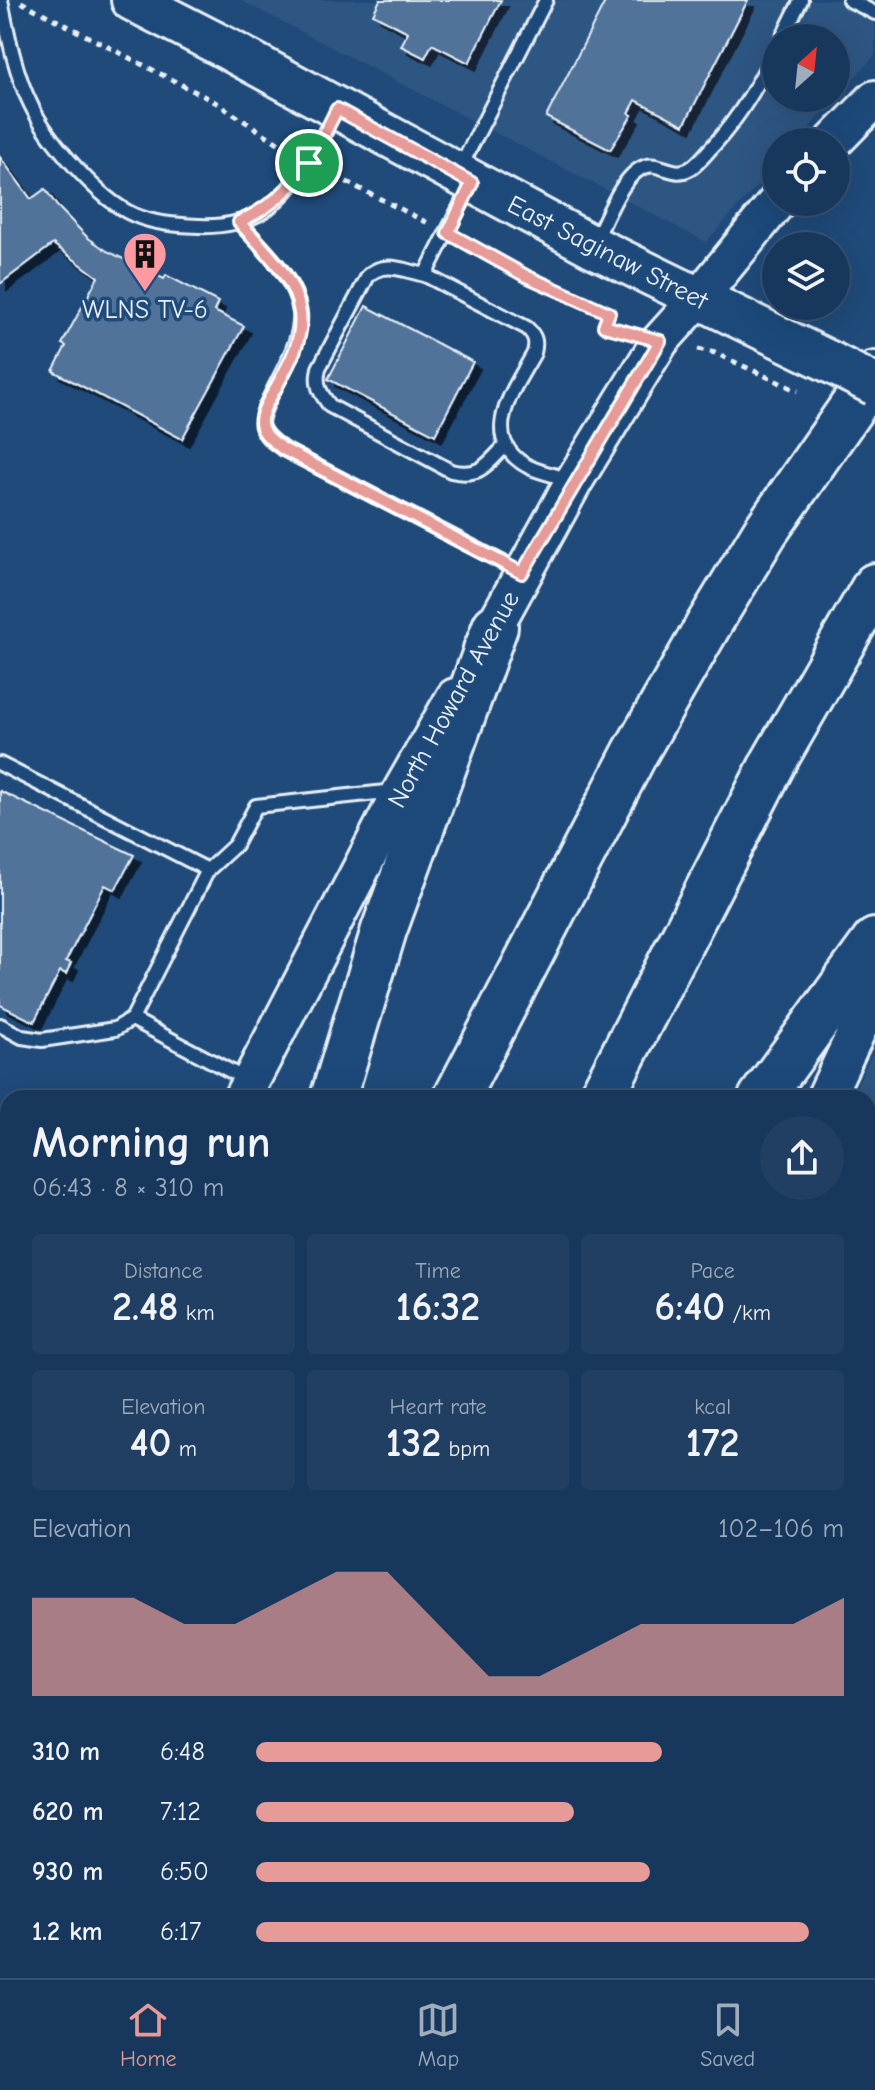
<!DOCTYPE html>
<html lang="en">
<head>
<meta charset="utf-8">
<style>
  body { margin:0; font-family:"Comic Neue",sans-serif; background:#203f62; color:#f1f3f6; height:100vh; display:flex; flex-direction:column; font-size:30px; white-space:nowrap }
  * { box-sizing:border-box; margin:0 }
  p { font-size:26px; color:#9eacbb }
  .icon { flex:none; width:44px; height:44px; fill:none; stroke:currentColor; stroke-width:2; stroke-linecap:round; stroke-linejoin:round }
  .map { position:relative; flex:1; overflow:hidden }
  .drawer { position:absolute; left:0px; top:1090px; width:876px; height:888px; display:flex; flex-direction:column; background:#17385c; border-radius:24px 24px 0 0; box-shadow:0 8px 32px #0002,0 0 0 2px #365272 }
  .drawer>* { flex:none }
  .needle { width:52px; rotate:27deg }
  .fabs { position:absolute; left:762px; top:24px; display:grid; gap:16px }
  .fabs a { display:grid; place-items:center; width:88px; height:88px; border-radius:50%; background:#17385c; box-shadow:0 8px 32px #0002,0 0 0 2px #365272; font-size:40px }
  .pin { position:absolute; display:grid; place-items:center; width:68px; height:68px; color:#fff; margin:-34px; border:4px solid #fff; border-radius:50%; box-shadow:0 2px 8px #0007 }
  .round { display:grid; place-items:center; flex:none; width:84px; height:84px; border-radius:42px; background:#203f62 }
  .summary { display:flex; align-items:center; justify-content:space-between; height:136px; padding:0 32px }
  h1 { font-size:44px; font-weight:600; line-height:60px }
  .metrics { display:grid; grid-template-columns:repeat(3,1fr); gap:12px; height:136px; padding:8px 32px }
  .metrics div { display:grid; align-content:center; border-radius:8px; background:#203f62; text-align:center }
  .metrics b { font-size:40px; font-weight:600 }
  .metrics small { font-size:22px; font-weight:400 }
  .metrics p { font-size:22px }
  .chart { height:224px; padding:16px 32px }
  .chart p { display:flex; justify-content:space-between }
  .chart svg { width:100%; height:144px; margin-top:8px; fill:#e69b98; opacity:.7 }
  ul { padding:0 32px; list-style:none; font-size:26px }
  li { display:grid; grid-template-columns:128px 96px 1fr; align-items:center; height:60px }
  li i { height:20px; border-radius:10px; background:#e69b98 }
  .tabs { display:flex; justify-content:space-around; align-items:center; height:112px; border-top:2px solid #365272; background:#17385c; font-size:22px; color:#9eacbb }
  .tabs a { display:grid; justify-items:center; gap:4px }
  .tabs .current { color:#e69b98 }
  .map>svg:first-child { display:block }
  .built { fill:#2e5683; fill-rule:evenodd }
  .building { fill:#517399; stroke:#e8f1f8; stroke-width:2; filter:url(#shadow) }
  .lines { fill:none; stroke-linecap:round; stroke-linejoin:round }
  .lane-casing { stroke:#e8f1f8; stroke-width:18 }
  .street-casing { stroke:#e8f1f8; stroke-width:32 }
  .secondary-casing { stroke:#e8f1f8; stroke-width:42 }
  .primary-casing { stroke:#e8f1f8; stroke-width:46 }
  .highway-casing { stroke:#e8f1f8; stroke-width:50 }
  .path { stroke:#e8f1f8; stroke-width:5; stroke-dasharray:6 6; stroke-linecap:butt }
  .lane { stroke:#1f4a7a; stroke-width:12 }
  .street { stroke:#1f4a7a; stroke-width:26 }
  .secondary { stroke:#1f4a7a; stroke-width:36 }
  .primary { stroke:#1f4a7a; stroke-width:40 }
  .highway { stroke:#1f4a7a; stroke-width:44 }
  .primary-bridge-casing { stroke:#e8f1f8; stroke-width:46; stroke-linecap:butt }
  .primary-bridge { stroke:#1f4a7a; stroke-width:40 }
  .route-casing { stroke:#fff; stroke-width:16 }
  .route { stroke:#e69b98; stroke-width:10 }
  .labels { text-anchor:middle; stroke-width:7; stroke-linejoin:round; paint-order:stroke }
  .street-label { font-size:26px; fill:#e8f1f8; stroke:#1f4a7a }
  .poi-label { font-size:26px; fill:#e8f1f8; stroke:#1f4a7a }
</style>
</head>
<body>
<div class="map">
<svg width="875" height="1978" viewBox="0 0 875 1978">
  <defs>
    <filter id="shadow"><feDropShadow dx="7" dy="7" stdDeviation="0" flood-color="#0009"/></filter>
  </defs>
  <rect width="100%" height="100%" fill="#1f4a7a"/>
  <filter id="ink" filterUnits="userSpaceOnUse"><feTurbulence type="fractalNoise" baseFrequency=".0125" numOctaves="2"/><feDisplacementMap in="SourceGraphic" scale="16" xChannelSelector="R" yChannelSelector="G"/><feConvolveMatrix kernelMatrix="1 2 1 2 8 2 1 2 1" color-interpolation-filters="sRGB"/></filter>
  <g filter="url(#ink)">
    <!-- built -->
    <g class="built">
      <path d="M240,0H875V55L796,142H776V165L706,242ZM776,38H836V98H776Z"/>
      <path d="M875,1049V1978H403L407,1970H868V1098H850Z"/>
    </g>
    <!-- building -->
    <g class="building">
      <path d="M380,0H501L469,63L432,44L425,58L401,46L408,32L373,14Z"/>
      <path d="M606,0H748L684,125L636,100L629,113L632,115L610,150L546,117Z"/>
      <path d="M0,157L31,199L45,189L57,206L87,237L107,251L164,279L166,275L218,302L214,311L244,326L182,439L53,371L66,346L62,344L98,277L53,244L0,284Z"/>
      <path d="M366,306L473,362L435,435L328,379Z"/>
      <path d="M0,791L134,855L115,890L105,885L66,961L71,963L66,974L60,971L34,1022L0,1005Z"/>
      <path d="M0,1192L8,1196V1245L0,1241Z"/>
      <path d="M875,1263V1370L868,1383V1275Z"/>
      <path d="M875,1576V1618L868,1614V1590Z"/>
      <path d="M875,1820V1894L874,1896L868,1893V1830Z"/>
      <path d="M481,1970H552L568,1978H477Z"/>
      <path d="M681,1970H769L764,1978H689L679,1973Z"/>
    </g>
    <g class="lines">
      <!-- lane casing -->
      <g class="lane-casing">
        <g id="lane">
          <path d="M1,0C8,35 15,73 31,105C47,139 99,200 134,215C155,224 176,225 199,226C223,227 249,222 268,208C300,183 316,149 334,115"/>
          <path d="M849,0L875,13"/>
          <path d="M782,38L801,0"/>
          <path d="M460,168L546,0"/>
          <path d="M471,185L425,275C405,271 384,260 368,276L319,368C315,385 320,393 330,406L451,471C481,478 487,464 506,445"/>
          <path d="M239,222C261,247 296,277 300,313C304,351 255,409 262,427C265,437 275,443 283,449L519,571"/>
          <path d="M595,241C607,219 626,160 656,166C670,169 678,176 691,168C700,162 706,153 713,146C741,115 757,86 776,49"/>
          <path d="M425,275L527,328C535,336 537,341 534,353C514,389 476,439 529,467C542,473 558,476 571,480"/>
          <path d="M0,764L208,870"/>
          <path d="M132,1019L249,1081"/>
          <path d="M0,1025L22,1037L42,1040L115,1029L132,1019L208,870L235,845L256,806L395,791"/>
          <path d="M868,1195L875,1198"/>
          <path d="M868,1231H875"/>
          <path d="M868,1246L875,1245"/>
          <path d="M868,1423H875"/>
          <path d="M868,1487L875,1491"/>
          <path d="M868,1556L875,1542"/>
          <path d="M868,1666L875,1664"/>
          <path d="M868,1953L875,1957"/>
          <path d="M449,1970L450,1978"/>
        </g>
      </g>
      <!-- street casing -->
      <g class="street-casing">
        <g id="street">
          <path d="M0,1322L8,1326"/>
          <path d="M868,1741L875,1745"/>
        </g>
      </g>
      <!-- secondary casing -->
      <g class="secondary-casing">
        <g id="secondary">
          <path d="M833,142L875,99"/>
          <path d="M482,649L574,481L660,341L698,299L777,202"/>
          <path d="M242,1098L402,790L455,697"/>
          <path d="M825,1098L875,993"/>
          <path d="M0,1590L8,1574"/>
          <path d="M361,1978L365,1970"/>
        </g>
      </g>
      <!-- primary casing -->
      <g class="primary-casing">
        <path id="primary" d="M132,0L220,45L592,246L830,362"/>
      </g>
      <!-- highway casing -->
      <g class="highway-casing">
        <g id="highway">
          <path d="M333,1098L384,930L495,627"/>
          <path d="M456,1098L635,753L709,624L765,532L875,374"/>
          <path d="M601,1098L773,763L875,586"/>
          <path d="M761,1098L875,941"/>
          <path d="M0,1952L8,1933"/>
          <path d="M169,1978L174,1970"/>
        </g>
      </g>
      <!-- path -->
      <g class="path">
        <path d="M21,2L215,102L292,152"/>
        <path d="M325,171L430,224"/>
        <path d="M464,242L526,276L609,313L604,326L630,333"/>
        <path d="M698,349L715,353L798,391"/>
      </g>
      <!-- lane -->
      <use href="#lane" class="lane"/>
      <!-- street -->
      <use href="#street" class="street"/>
      <!-- secondary -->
      <use href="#secondary" class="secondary"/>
      <!-- primary -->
      <use href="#primary" class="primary"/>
      <!-- highway -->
      <use href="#highway" class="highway"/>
      <!-- primary-bridge casing -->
      <g class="primary-bridge-casing">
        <path id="primary-bridge" d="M830,362L875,385"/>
      </g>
      <!-- primary-bridge -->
      <use href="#primary-bridge" class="primary-bridge"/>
    </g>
  </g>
  <g class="lines" filter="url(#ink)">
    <!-- route casing -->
    <g class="route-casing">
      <path id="route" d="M337,109L472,183L448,233L526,276L609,313L604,326L660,341L522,573L283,449C274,442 260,433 261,421C261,413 266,405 270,398C284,372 304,344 300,313C296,277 261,247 239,222C295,196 310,162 337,109Z"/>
    </g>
    <!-- route -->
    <use href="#route" class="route"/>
  </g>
  <!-- icons -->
  <defs>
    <g id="building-pin" transform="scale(2.3)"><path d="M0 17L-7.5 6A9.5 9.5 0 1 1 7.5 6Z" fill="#ff9aa2" stroke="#1f4a7a"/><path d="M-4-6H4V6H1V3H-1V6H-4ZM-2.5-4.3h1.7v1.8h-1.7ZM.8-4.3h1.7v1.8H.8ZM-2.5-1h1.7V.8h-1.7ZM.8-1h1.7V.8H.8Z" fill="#111"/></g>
  </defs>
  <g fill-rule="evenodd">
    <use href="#building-pin" x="145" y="254"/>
  </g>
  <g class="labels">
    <!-- street labels -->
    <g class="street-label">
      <text transform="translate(608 252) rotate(27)" y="9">East Saginaw Street</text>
      <text transform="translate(453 699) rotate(-61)" y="9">North Howard Avenue</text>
    </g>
    <!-- poi labels -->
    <g class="poi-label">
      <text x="145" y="318">WLNS TV-6</text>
    </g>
  </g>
</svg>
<div class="fabs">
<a><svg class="needle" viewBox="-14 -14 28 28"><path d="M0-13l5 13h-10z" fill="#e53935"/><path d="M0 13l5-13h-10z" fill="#9eacbb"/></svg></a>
<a><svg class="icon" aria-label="locate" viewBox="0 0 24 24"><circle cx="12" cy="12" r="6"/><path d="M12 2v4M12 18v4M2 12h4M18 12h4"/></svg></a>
<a><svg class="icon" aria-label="layers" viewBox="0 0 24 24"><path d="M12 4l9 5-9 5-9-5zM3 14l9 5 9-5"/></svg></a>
</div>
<div class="pin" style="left:309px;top:163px;background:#1e9e55"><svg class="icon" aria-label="arrive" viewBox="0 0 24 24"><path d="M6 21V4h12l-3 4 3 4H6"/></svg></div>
<section class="drawer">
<div class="summary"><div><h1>Morning run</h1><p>06:43 · 8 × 310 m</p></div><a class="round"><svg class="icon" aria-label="share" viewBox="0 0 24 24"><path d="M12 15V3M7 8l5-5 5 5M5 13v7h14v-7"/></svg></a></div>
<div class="metrics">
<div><p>Distance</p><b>2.48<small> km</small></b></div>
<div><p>Time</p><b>16:32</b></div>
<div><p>Pace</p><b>6:40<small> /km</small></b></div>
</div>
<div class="metrics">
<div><p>Elevation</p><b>40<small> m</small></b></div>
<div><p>Heart rate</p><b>132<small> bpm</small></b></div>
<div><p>kcal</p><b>172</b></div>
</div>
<div class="chart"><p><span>Elevation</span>102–106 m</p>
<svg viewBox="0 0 160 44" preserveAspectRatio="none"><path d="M0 44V14L10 14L20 14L30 22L40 22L50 14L60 6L70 6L80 22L90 38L100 38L110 30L120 22L130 22L140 22L150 22L160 14V44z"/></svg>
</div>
<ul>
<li><b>310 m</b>6:48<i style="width:69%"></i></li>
<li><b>620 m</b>7:12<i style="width:54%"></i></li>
<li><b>930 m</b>6:50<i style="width:67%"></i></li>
<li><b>1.2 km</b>6:17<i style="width:94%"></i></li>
</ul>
</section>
</div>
<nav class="tabs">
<a class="current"><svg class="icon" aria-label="home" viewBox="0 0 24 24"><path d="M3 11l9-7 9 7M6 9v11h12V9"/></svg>Home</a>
<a><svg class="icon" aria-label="map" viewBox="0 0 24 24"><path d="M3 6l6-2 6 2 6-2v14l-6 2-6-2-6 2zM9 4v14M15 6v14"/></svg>Map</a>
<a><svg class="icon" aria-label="saved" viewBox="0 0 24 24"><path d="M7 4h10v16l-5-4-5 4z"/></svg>Saved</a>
</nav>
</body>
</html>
